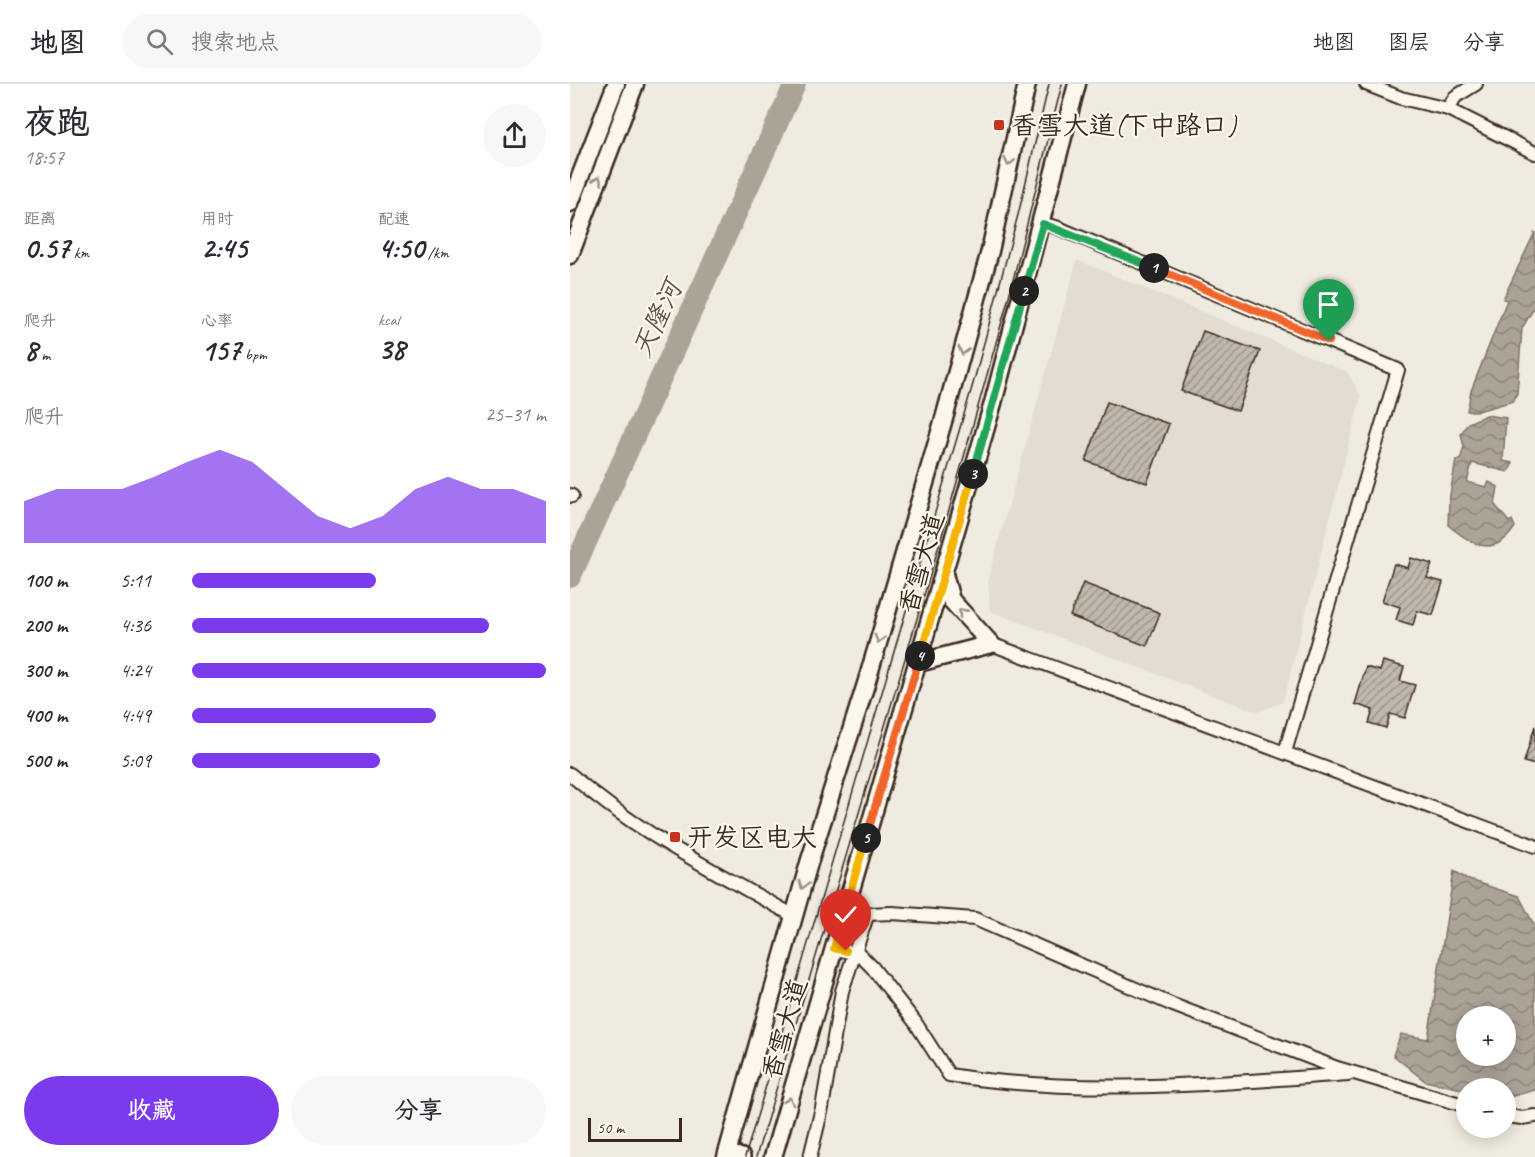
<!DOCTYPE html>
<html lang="zh">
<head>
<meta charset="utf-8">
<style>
  body { margin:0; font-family:Caveat,"LXGW WenKai TC",sans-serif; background:#f7f7f7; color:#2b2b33; height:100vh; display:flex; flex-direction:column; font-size:22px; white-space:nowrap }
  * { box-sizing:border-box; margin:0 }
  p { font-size:20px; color:#7c7c81 }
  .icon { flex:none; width:33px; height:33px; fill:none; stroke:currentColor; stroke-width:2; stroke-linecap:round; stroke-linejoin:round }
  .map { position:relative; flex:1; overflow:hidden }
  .side { display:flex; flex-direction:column; background:#fff; width:570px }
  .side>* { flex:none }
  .buttons { position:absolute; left:886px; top:922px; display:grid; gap:12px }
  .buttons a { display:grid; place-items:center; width:60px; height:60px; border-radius:50%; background:#fff; box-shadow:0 3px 15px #0003; font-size:30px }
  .scale { position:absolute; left:18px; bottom:15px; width:94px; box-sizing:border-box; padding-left:6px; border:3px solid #3b2a1e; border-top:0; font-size:16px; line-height:21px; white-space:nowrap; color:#3b2a1e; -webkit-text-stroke:4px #fbf7ec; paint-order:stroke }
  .pin { position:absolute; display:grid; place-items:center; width:51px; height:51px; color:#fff; margin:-62px -26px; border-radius:50% 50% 50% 0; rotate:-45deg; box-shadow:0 0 6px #0007 }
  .pin .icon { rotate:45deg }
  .km { position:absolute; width:30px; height:30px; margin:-15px; border-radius:50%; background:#222; color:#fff; font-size:16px; line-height:30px; text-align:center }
  .round { display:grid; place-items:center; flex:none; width:63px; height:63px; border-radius:32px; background:#f7f7f7 }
  .head { display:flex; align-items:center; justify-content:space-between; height:102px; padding:0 24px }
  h1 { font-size:33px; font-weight:700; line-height:45px }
  .figures { display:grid; grid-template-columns:repeat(3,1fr); gap:9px; height:102px; padding:6px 24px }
  .figures div { display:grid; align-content:center }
  .figures b { font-size:30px; font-weight:700 }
  .figures small { font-size:16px; font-weight:400 }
  .figures p { font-size:16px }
  .chart { height:168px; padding:12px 24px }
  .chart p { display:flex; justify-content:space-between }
  .chart svg { width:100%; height:108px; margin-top:6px; fill:#7c3aed; opacity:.7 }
  .button { display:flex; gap:12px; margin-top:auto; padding:12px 24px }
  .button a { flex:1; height:69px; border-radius:36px; background:#7c3aed; color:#fff; font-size:24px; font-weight:700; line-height:69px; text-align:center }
  .button a+a { background:#f7f7f7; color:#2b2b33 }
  ul { padding:0 24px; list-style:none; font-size:20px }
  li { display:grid; grid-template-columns:96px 72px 1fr; align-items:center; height:45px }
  li i { height:15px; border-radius:8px; background:#7c3aed }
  header { display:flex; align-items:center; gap:36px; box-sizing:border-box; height:84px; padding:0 30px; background:#fff; border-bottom:2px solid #e1e1e2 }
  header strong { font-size:28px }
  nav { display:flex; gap:33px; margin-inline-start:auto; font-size:21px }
  .search { width:420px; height:54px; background:#f7f7f7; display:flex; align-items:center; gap:15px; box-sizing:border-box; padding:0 21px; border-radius:33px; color:#7c7c81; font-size:22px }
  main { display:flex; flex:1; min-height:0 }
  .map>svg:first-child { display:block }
  .built { fill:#e2dcd1 }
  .water { fill:url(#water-waves); stroke:#7f7367; stroke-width:1.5; fill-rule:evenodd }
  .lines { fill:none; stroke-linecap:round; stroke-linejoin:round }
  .river { stroke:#aca397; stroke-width:22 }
  .building { fill:url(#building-hatch); stroke:#3b2a1e; stroke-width:1.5 }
  .minor-casing { stroke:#3b2a1e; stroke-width:16 }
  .tertiary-casing { stroke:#3b2a1e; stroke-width:20 }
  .secondary-casing { stroke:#3b2a1e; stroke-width:21 }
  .minor { stroke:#fbf7ec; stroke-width:12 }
  .tertiary { stroke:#fbf7ec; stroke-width:15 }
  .secondary { stroke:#fbf7ec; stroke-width:16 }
  .tram { stroke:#3b2a1e; stroke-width:1.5 }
  .oneway { stroke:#9b9085 }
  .split-1-casing { stroke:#fff; stroke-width:12 }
  .split-2-casing { stroke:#fff; stroke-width:12 }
  .split-3-casing { stroke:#fff; stroke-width:12 }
  .split-4-casing { stroke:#fff; stroke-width:12 }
  .split-5-casing { stroke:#fff; stroke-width:12 }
  .split-6-casing { stroke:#fff; stroke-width:12 }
  .split-1 { stroke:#f0652b; stroke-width:8 }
  .split-2 { stroke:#22a559; stroke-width:8 }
  .split-3 { stroke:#22a559; stroke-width:8 }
  .split-4 { stroke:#f5b400; stroke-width:8 }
  .split-5 { stroke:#f0652b; stroke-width:8 }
  .split-6 { stroke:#f5b400; stroke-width:8 }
  .poi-dot { fill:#c8321e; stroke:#fbf7ec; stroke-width:2 }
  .labels { text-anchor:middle; stroke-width:4.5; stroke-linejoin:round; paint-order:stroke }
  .poi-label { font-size:26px; fill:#3b2a1e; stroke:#fbf7ec; text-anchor:start }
  .street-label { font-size:26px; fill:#3b2a1e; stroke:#fbf7ec }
  .water-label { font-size:27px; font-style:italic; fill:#635448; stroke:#fbf7ec }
</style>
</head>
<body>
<header>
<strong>地图</strong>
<div class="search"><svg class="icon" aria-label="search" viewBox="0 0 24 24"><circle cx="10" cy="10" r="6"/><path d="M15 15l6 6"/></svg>搜索地点</div>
<nav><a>地图</a><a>图层</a><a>分享</a></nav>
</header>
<main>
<section class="side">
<div class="head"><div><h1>夜跑</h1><p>18:57</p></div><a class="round"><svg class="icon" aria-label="share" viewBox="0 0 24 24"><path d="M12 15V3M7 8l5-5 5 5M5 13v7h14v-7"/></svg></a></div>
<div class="figures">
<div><p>距离</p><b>0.57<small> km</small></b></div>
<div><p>用时</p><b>2:45</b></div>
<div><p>配速</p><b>4:50<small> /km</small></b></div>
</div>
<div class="figures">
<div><p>爬升</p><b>8<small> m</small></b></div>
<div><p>心率</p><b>157<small> bpm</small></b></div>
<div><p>kcal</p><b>38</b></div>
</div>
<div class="chart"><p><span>爬升</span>25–31 m</p>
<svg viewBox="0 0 160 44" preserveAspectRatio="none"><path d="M0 44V27L10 22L20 22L30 22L40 17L50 11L60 6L70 11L80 22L90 33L100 38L110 33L120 22L130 17L140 22L150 22L160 27V44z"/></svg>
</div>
<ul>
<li><b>100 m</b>5:11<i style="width:52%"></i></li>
<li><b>200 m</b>4:36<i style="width:84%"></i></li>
<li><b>300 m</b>4:24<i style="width:100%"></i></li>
<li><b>400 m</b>4:49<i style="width:69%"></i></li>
<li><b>500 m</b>5:09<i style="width:53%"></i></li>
</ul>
<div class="button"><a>收藏</a><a>分享</a></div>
</section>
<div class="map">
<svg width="965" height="1073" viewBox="0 0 965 1073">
  <defs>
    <pattern id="water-waves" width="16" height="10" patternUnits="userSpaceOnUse" patternTransform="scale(1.5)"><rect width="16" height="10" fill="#aca397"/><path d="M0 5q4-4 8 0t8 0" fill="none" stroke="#8d857b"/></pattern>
    <pattern id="building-hatch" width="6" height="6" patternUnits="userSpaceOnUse" patternTransform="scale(1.5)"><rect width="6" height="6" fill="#c0b8ad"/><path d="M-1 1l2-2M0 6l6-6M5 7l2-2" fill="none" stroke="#9d968c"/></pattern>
  </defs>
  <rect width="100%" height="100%" fill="#f0ebe0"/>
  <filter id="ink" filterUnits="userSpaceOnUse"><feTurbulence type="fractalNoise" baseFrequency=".0167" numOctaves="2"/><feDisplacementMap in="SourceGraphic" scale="12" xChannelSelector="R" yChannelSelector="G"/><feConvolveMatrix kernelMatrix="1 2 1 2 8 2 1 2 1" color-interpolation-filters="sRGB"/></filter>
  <g filter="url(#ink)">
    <!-- built -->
    <path class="built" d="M507,176L777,288L791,312L713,618L687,628L420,527L418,495Z"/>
    <!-- water -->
    <g class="water">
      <path d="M965,148V222L952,244L947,309L943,317L908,327H897L901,307L937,216L933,215Z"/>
      <path d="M916,331L936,334L933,377L943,379L938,388L902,379L897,398L916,403L919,398L928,403L925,421L939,438L942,436L945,443C924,475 902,461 878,441L879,417L886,376H890L894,363L891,350L898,339Z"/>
      <path d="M884,787L899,796L949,812L965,843V1006L936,1014V1005L897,1006L855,997L823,971L831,950L858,955ZM897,933H936V972H897Z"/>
    </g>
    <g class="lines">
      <!-- river -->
      <path class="river" d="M0,493L225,0"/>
    </g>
    <!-- building -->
    <g class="building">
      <path d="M633,247L690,267L668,327L611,307Z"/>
      <path d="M537,318L599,340L577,399L516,377Z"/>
      <path d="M841,474L862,480L857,494L873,498L863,531L847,527L843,541L826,536L830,523L812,517L824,480L838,484Z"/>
      <path d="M513,499L590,529L577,562L500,532Z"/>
      <path d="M813,577L834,583L830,597L845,601L835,634L820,630L816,644L799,639L803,626L785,620L796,583L810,587Z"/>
      <path d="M965,642V681L954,678Z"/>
    </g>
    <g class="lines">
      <!-- minor casing -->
      <g class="minor-casing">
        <g id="minor">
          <path d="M796,0L831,14L878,25L965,69"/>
          <path d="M878,25L885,13L906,0"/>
          <path d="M473,140L486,143L828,286L715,668"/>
          <path d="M0,411L2,412"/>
          <path d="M421,560L965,762"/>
          <path d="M0,690C67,749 147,788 224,832"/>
          <path d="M274,831L322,829L405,835L603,921L767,984L897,1022"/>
          <path d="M264,864L289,870L302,883L345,938L379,991C510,1012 647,1000 778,990"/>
          <path d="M936,1032L952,1034L965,1032"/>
          <path d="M240,1073L252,1024L272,907L298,829"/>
        </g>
      </g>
      <!-- tertiary casing -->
      <g class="tertiary-casing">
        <path id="tertiary" d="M157,1068L172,1073"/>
      </g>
      <!-- secondary casing -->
      <g class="secondary-casing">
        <g id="secondary">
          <path d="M0,119L46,0"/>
          <path d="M0,171L65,0"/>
          <path d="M374,490L381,516L421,560"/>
          <path d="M348,579L421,560"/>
          <path d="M156,1073L239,779L296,600L375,331L420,167L457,0"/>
          <path d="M203,1073L423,319L507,0"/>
        </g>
      </g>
      <!-- minor -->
      <use href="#minor" class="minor"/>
      <!-- tertiary -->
      <use href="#tertiary" class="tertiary"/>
      <!-- secondary -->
      <use href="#secondary" class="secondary"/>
      <!-- tram -->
      <g class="tram">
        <path d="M175,1073L405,293L449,127L479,0"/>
        <path d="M186,1073L372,451L438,216L492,0"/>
      </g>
    </g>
    <!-- one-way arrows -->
    <defs><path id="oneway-chevron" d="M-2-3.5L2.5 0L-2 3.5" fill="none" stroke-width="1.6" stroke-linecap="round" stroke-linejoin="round" transform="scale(1.5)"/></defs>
    <g class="oneway">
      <use href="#oneway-chevron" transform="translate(439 78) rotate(103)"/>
      <use href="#oneway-chevron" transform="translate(28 96) rotate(-69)"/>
      <use href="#oneway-chevron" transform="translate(393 267) rotate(105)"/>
      <use href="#oneway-chevron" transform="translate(392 528) rotate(-132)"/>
      <use href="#oneway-chevron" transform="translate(309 555) rotate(106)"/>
      <use href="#oneway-chevron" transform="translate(233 801) rotate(106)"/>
      <use href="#oneway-chevron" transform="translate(219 1017) rotate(-74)"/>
    </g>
  </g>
  <g class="lines" filter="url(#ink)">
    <!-- split-1 casing -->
    <g class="split-1-casing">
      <path id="split-1" d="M584,184L759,257"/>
    </g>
    <!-- split-2 casing -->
    <g class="split-2-casing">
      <path id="split-2" d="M454,207L473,140L584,184"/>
    </g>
    <!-- split-3 casing -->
    <g class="split-3-casing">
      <path id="split-3" d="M403,390L454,207"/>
    </g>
    <!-- split-4 casing -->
    <g class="split-4-casing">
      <path id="split-4" d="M350,572L403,390"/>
    </g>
    <!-- split-5 casing -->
    <g class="split-5-casing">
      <path id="split-5" d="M296,754L350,572"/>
    </g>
    <!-- split-6 casing -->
    <g class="split-6-casing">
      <path id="split-6" d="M276,867L264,864L296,754"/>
    </g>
    <!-- split-1 -->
    <use href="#split-1" class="split-1"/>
    <!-- split-2 -->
    <use href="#split-2" class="split-2"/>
    <!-- split-3 -->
    <use href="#split-3" class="split-3"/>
    <!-- split-4 -->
    <use href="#split-4" class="split-4"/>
    <!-- split-5 -->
    <use href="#split-5" class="split-5"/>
    <!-- split-6 -->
    <use href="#split-6" class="split-6"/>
  </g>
  <!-- markers -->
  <g class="poi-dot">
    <rect x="423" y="35" width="12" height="12" rx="3"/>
    <rect x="99" y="747" width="12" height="12" rx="3"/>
  </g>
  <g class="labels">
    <!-- poi labels -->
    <g class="poi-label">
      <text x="441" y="50">香雪大道(下中路口)</text>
      <text x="117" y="762">开发区电大</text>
    </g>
    <!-- street labels -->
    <g class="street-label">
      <text transform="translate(351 479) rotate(-74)" y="9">香雪大道</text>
      <text transform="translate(214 945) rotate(-74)" y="9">香雪大道</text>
    </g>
    <!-- water labels -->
    <g class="water-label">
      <text transform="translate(87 235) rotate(-65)" y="9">天隆河</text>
    </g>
  </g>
</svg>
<div class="buttons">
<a>+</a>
<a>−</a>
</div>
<div class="scale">50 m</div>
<div class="pin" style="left:759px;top:257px;background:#1e9e55"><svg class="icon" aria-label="arrive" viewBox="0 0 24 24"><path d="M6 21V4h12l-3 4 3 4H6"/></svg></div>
<div class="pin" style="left:276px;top:867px;background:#d93025"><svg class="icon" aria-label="check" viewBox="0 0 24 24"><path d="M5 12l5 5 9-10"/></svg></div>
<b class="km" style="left:584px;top:184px">1</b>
<b class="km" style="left:454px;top:207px">2</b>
<b class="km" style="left:403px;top:390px">3</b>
<b class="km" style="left:350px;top:572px">4</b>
<b class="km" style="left:296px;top:754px">5</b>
</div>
</main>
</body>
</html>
